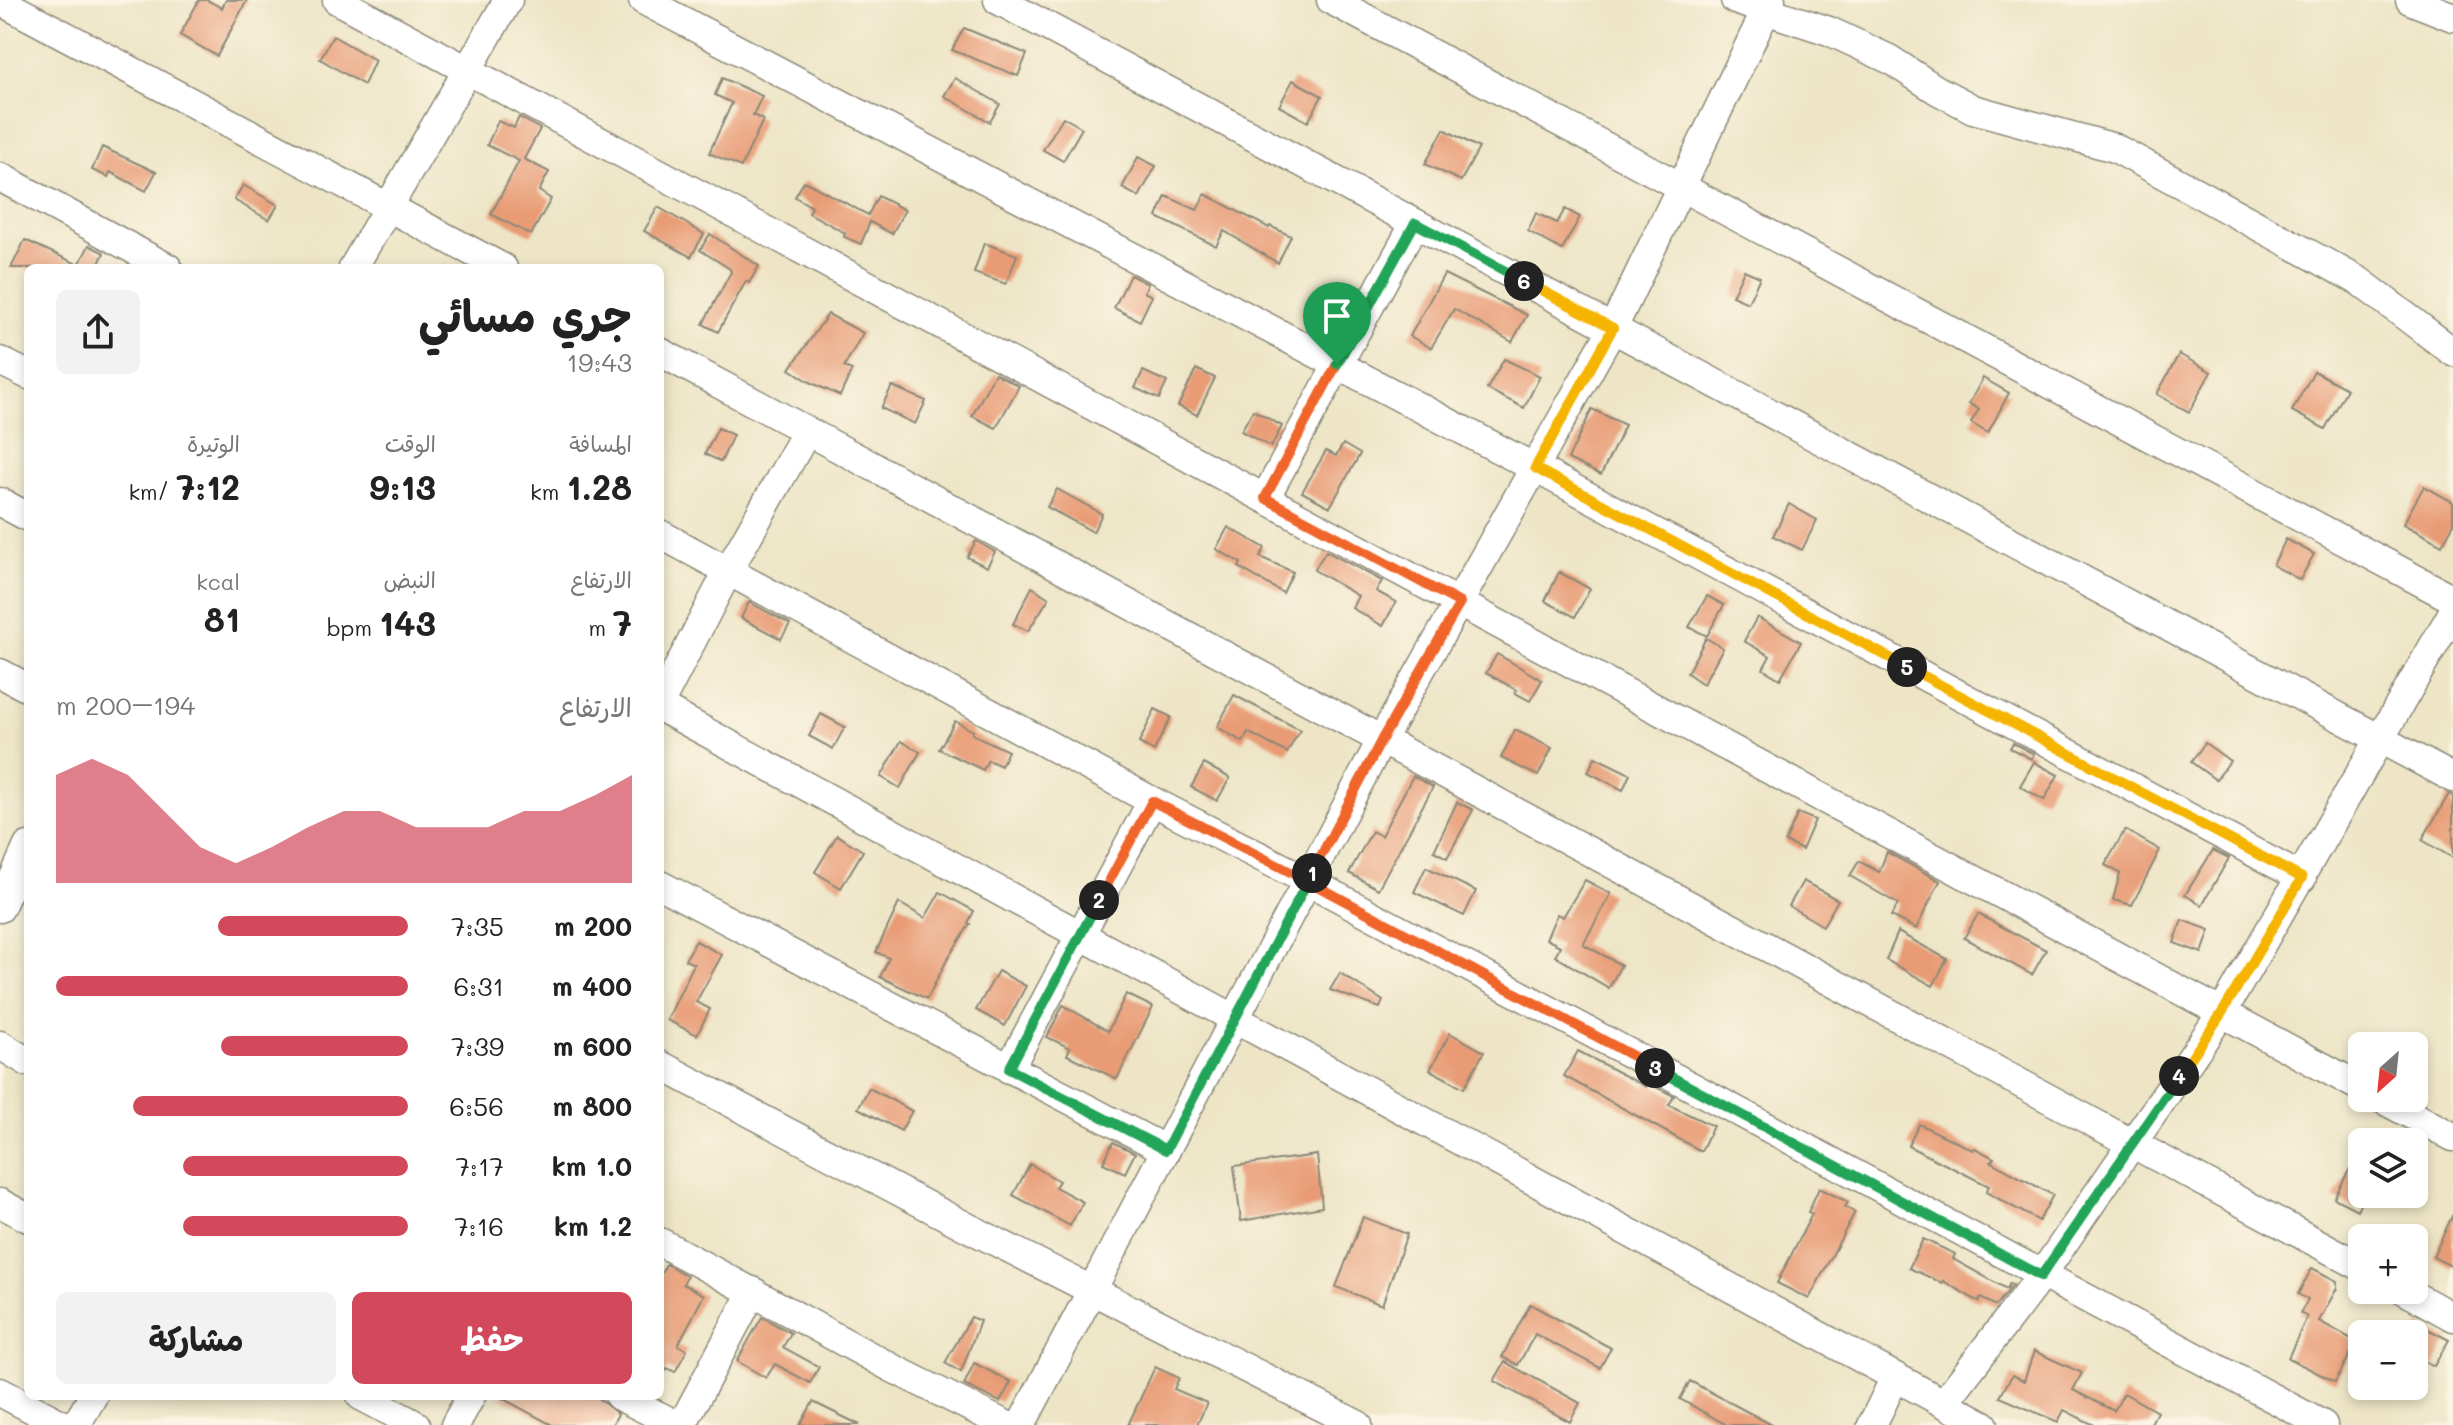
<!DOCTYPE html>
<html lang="ar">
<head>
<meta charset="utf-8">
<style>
  body { margin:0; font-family:Mali,"Playpen Sans Arabic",sans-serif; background:#f2f2f2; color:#222; direction:rtl; height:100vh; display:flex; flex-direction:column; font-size:30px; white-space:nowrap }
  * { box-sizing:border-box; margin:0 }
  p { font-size:26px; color:#767676 }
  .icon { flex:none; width:44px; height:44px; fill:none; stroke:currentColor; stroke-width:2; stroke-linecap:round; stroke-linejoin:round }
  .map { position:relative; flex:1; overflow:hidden; direction:ltr }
  .sheet { position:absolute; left:24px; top:264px; width:640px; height:1136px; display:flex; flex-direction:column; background:#fff; border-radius:12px; box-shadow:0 4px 12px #0003; direction:rtl }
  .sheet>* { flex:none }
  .needle { width:52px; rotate:207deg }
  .buttons { position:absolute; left:2348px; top:1032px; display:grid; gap:16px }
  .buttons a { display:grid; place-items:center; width:80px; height:80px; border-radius:12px; background:#fff; box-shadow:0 4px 12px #0003; font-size:40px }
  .pin { position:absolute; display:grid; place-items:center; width:68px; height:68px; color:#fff; margin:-82px -34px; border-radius:50% 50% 50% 0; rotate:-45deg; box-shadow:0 0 8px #0007 }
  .pin .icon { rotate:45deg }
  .km { position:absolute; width:40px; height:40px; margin:-20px; border-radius:50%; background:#222; color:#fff; font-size:22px; line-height:40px; text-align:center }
  .round { display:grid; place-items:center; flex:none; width:84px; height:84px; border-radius:12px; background:#f2f2f2 }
  .summary { display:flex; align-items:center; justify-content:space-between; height:136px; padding:0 32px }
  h1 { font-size:44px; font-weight:700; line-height:60px }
  .figures { display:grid; grid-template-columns:repeat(3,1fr); gap:12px; height:136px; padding:8px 32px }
  .figures div { display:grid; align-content:center }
  .figures b { font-size:34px; font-weight:700 }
  .figures small { font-size:22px; font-weight:400 }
  .figures p { font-size:22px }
  .chart { height:224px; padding:16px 32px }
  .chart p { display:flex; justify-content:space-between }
  .chart svg { width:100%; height:144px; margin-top:8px; fill:#d1495b; opacity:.7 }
  .cta { display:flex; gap:16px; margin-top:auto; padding:16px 32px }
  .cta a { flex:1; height:92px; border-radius:12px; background:#d1495b; color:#fff; font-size:32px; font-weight:700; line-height:92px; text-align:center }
  .cta a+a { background:#f2f2f2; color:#222 }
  ul { padding:0 32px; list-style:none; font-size:26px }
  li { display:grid; grid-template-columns:128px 96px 1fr; align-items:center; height:60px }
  li i { height:20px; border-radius:10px; background:#d1495b }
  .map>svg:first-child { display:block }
  .building { fill:#e89b74 }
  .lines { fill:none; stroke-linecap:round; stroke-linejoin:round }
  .minor-casing { stroke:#8c8878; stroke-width:31 }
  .minor { stroke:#fff; stroke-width:28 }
  .split-1-casing { stroke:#fff; stroke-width:16 }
  .split-2-casing { stroke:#fff; stroke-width:16 }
  .split-3-casing { stroke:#fff; stroke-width:16 }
  .split-4-casing { stroke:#fff; stroke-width:16 }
  .split-5-casing { stroke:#fff; stroke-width:16 }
  .split-6-casing { stroke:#fff; stroke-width:16 }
  .split-7-casing { stroke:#fff; stroke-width:16 }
  .split-1 { stroke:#f0652b; stroke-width:10 }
  .split-2 { stroke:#22a559; stroke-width:10 }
  .split-3 { stroke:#f0652b; stroke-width:10 }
  .split-4 { stroke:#22a559; stroke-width:10 }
  .split-5 { stroke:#f5b400; stroke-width:10 }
  .split-6 { stroke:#f5b400; stroke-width:10 }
  .split-7 { stroke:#22a559; stroke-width:10 }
</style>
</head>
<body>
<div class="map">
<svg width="2453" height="1425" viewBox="0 0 2453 1425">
  <rect width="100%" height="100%" fill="#fcf5e5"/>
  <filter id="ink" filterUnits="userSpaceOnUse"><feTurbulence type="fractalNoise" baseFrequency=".0125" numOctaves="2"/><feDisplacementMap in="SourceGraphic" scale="16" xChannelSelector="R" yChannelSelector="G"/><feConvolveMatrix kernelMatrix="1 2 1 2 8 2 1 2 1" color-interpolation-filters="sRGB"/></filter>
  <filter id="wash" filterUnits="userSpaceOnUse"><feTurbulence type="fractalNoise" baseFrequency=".006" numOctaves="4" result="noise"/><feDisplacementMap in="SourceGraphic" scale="32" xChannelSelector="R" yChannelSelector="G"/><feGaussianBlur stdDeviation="1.8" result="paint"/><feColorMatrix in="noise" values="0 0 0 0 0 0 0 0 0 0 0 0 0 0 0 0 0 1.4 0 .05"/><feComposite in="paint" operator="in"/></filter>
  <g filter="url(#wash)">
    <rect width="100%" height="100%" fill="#ede5c6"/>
    <g id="blocks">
      <!-- building -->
      <g class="building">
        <path d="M199,0H207L222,8L226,0H247L217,56L180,35Z"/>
        <path d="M964,28L1027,54L1018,76L952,50Z"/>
        <path d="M333,36L375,60L364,85L320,59Z"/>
        <path d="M722,78L762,96L753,115L763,120L741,167L709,153L732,103L715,95Z"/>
        <path d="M955,78L1000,104L990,122L944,96Z"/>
        <path d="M1293,80L1322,96L1308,122L1279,106Z"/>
        <path d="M519,117L540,129L524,159L549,172L539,191L551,199L531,235L491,214L519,161L487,145L498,121L514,128Z"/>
        <path d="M1063,117L1082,128L1063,161L1043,150Z"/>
        <path d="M1444,129L1479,148L1461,181L1425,164Z"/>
        <path d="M102,147L156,172L146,191L110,172L108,177L92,170Z"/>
        <path d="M1138,157L1156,166L1139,197L1122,188Z"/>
        <path d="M804,181L868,215L878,196L905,210L892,234L870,222L861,244L844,237L845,233L809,213L812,207L795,197Z"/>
        <path d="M243,185L278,205L269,220L234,200Z"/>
        <path d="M1205,194L1269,228L1270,226L1291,236L1278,263L1224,231L1216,246L1157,217L1166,196L1197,210Z"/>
        <path d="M658,207L704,234L691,257L644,231Z"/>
        <path d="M1565,209L1580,217L1562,250L1528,231L1536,213L1557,223Z"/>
        <path d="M710,234L759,266L749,283L746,281L718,332L703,324L731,272L730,269L700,250Z"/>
        <path d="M25,240L79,265L89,245L104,253L97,268H11Z"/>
        <path d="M984,243L1017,255L1006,284L974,273Z"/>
        <path d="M1744,270L1760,277L1748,303L1732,296Z"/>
        <path d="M1444,274L1527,315L1512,342L1454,309L1431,348L1410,336Z"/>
        <path d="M1130,275L1148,284L1144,292L1152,296L1140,321L1114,308Z"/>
        <path d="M828,314L863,333L844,367L852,370L840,396L810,382L790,369Z"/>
        <path d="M2179,354L2211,372L2189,412L2157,394Z"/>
        <path d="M1504,359L1540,376L1524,408L1487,389Z"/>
        <path d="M1196,369L1215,378L1197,415L1178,406Z"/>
        <path d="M1143,371L1167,382L1159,399L1135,388Z"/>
        <path d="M2314,371L2347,389L2325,429L2292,411Z"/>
        <path d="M995,373L1019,386L996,428L972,416Z"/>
        <path d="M1983,378L2009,393L1988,433L1971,423L1979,409L1969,404Z"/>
        <path d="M892,386L926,401L915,424L881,408Z"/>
        <path d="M1592,409L1625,425L1601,475L1568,459Z"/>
        <path d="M1253,410L1282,426L1271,447L1241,431Z"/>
        <path d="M718,428L733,435L721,462L705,454Z"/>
        <path d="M1343,444L1360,454L1330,507L1302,492L1326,451L1336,456Z"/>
        <path d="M2424,486L2453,502V525L2442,545L2403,524Z"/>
        <path d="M1057,489L1102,514L1093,532L1047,507Z"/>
        <path d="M1789,504L1817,520L1802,550L1773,536Z"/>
        <path d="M1228,527L1265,548L1260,557L1293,572L1283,593L1239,567L1241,563L1216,549Z"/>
        <path d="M2286,539L2314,554L2300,580L2273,565Z"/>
        <path d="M976,541L995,552L987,567L967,557Z"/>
        <path d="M1326,551L1382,581L1376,591L1396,602L1383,626L1352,608L1358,596L1314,570Z"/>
        <path d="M1559,572L1590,589L1575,617L1545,601Z"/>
        <path d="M1032,587L1049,598L1028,631L1013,624Z"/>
        <path d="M1707,596L1724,605L1707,636L1689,627Z"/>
        <path d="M749,602L790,624L781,639L741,618Z"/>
        <path d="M1757,617L1801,642L1780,679L1763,669L1770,656L1744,641Z"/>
        <path d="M1706,638L1723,648L1703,684L1687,673Z"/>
        <path d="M1497,654L1542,680L1530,701L1515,693L1517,690L1486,673Z"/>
        <path d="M1234,695L1300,730L1287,753L1248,732L1243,742L1217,727Z"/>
        <path d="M1155,709L1171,717L1154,751L1139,743Z"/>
        <path d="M821,714L845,727L833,749L809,736Z"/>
        <path d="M955,721L973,731L972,734L1008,751L1001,766L988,760L983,770L939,749Z"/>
        <path d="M1515,730L1552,748L1538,776L1501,758Z"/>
        <path d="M901,741L920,752L900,788L881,777Z"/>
        <path d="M2013,743L2034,754L2031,759L2010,748Z"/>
        <path d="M2205,743L2230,761L2216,780L2191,762Z"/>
        <path d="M1595,757L1630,774L1623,790L1588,772Z"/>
        <path d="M2034,762L2058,775L2044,800L2020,786Z"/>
        <path d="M1204,764L1230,778L1217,801L1191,787Z"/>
        <path d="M1413,776L1433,787L1378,889L1349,873L1372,831L1381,836Z"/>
        <path d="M2449,794L2453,795V858L2422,840Z"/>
        <path d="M1457,802L1473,810L1447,858L1434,851Z"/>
        <path d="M1798,813L1815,820L1802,850L1785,842Z"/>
        <path d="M2125,830L2160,850L2132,905L2113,900L2120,873L2105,865Z"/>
        <path d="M837,835L863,851L841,888L815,872Z"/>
        <path d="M2213,850L2229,858L2202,905L2185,895Z"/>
        <path d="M1887,852L1940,881L1916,929L1891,916L1898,904L1850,876L1859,861L1879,872Z"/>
        <path d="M1426,867L1476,891L1464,916L1414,892Z"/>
        <path d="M1585,880L1611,894L1583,944L1621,965L1609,988L1555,956L1560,946L1546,939L1557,914L1563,917Z"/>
        <path d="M1803,881L1838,900L1823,926L1789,906Z"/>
        <path d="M940,892L974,911L968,923L970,924L948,958L927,999L880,977L889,958L876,952L899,903L925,918Z"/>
        <path d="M1978,914L2046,950L2032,975L1964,938Z"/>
        <path d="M2182,920L2210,930L2202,953L2174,943Z"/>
        <path d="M1898,932L1947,959L1933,986L1886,960Z"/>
        <path d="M696,941L722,955L696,1002L710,1009L697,1035L667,1020L694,964L685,960Z"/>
        <path d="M998,971L1026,986L1005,1026L976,1010Z"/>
        <path d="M1340,973L1383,1001L1380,1008L1330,990Z"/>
        <path d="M1126,994L1153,1007L1117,1079L1067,1055L1070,1048L1047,1037L1063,1005L1108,1031Z"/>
        <path d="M1450,1033L1484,1052L1464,1088L1430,1070Z"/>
        <path d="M1578,1051L1646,1087L1648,1083L1674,1096L1669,1105L1713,1126L1701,1151L1564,1076Z"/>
        <path d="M869,1088L912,1111L901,1131L858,1108Z"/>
        <path d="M1919,1124L1973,1150L1975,1148L1994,1158L1991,1162L2053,1195L2039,1221L1986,1192L1989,1186L1908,1146Z"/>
        <path d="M1113,1142L1135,1153L1125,1173L1103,1163Z"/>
        <path d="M2362,1146V1200L2357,1210L2334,1198Z"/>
        <path d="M1317,1155L1322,1207L1241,1221L1234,1166Z"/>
        <path d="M1030,1164L1059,1181L1055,1187L1083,1202L1070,1226L1013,1195Z"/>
        <path d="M1819,1188L1848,1202L1845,1207L1855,1212L1809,1299L1777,1283L1812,1214L1808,1212Z"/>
        <path d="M2453,1214V1267L2433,1257Z"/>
        <path d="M1363,1217L1407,1234L1382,1305L1336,1287Z"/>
        <path d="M1923,1239L1955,1254L1953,1259L2007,1289L2010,1283L2013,1285L1996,1306L1981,1298L1979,1302L1943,1281L1942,1283L1909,1268Z"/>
        <path d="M666,1264L687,1276L683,1284L704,1295L678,1345L687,1350L675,1372L667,1368L660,1381V1276Z"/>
        <path d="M2312,1268L2337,1281V1288L2319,1321L2357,1342L2335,1382L2288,1358L2307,1317L2300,1313L2308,1300L2298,1294Z"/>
        <path d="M1530,1304L1611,1348L1600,1368L1535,1334L1518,1365L1502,1357Z"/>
        <path d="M762,1317L791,1333L783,1347L819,1367L810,1383L775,1364L766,1378L737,1361Z"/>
        <path d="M971,1317L980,1321L961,1372L945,1363Z"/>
        <path d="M2420,1325L2449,1340L2434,1366L2414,1356V1337Z"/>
        <path d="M2034,1351L2082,1373L2073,1390L2114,1411L2124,1393L2157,1412L2150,1425H2094L2064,1410L2058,1422L2000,1397L2012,1375L2024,1381Z"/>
        <path d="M1505,1362L1580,1403L1570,1422L1494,1381Z"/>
        <path d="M974,1363L1011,1382L1000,1402L964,1385Z"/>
        <path d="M1155,1367L1179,1378L1174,1389L1207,1403L1197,1425H1128Z"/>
        <path d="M1690,1381L1772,1425H1727L1680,1399Z"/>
        <path d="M498,1396H595L618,1414L612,1425H552Z"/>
        <path d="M813,1402L860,1425H800Z"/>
      </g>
    </g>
  </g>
  <g filter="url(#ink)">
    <use href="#blocks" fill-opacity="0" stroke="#8c8878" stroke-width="2"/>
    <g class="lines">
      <!-- minor casing -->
      <g class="minor-casing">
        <g id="minor">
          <path d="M337,0L2362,1088"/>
          <path d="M643,0L1535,468L2302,878"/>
          <path d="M998,0L2453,778"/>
          <path d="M1331,0L2453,599"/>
          <path d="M1735,0L1829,31L1889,59L1937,90L1973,109L2115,148L2359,281L2453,352"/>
          <path d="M2410,0L2453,17"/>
          <path d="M0,1L503,268"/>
          <path d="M0,177L168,268"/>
          <path d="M353,268L508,0"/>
          <path d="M660,352L2362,1267"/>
          <path d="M0,361L28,375"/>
          <path d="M1265,498L1415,223"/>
          <path d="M0,502L28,517"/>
          <path d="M660,534L1152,801L1308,881L2323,1425"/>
          <path d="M0,673L28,688"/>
          <path d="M660,703L728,571L807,431"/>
          <path d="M660,707L1984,1425"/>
          <path d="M660,885L1166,1150"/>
          <path d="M0,908L28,846"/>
          <path d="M0,1045L28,1062"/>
          <path d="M660,1065L967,1227L1358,1425"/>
          <path d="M1009,1069L1152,801"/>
          <path d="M2380,1098L2453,1137"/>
          <path d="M0,1203L28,1218"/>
          <path d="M660,1242L892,1368L1006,1425"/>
          <path d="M2404,1290L2453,1317"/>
          <path d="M0,1392L63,1425"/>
          <path d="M361,1396L416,1425"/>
          <path d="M619,1396L677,1425"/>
          <path d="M1944,1403L2041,1276L2222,1013L2453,612"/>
          <path d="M76,1425L93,1396"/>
          <path d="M455,1425L471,1396"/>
          <path d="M682,1425L753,1291"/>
          <path d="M1021,1425L1382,739L1613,328L1771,0"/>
          <path d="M1872,1425L1895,1377"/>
        </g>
      </g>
      <!-- minor -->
      <use href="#minor" class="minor"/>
    </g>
  </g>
  <g class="lines" filter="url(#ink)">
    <!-- split-1 casing -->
    <g class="split-1-casing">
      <path id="split-1" d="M1312,873L1382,739L1460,603L1265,498L1337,364"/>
    </g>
    <!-- split-2 casing -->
    <g class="split-2-casing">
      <path id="split-2" d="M1099,900L1009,1069L1166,1150L1312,873"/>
    </g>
    <!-- split-3 casing -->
    <g class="split-3-casing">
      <path id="split-3" d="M1099,900L1152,801L1308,881L1655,1068"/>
    </g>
    <!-- split-4 casing -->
    <g class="split-4-casing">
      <path id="split-4" d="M1655,1068L2041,1276L2179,1076"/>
    </g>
    <!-- split-5 casing -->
    <g class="split-5-casing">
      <path id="split-5" d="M1907,667L2302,878L2222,1013L2179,1076"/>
    </g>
    <!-- split-6 casing -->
    <g class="split-6-casing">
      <path id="split-6" d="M1524,281L1613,328L1535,468L1907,667"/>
    </g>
    <!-- split-7 casing -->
    <g class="split-7-casing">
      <path id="split-7" d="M1337,364L1415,223L1524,281"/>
    </g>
    <!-- split-1 -->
    <use href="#split-1" class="split-1"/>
    <!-- split-2 -->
    <use href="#split-2" class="split-2"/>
    <!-- split-3 -->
    <use href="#split-3" class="split-3"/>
    <!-- split-4 -->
    <use href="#split-4" class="split-4"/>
    <!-- split-5 -->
    <use href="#split-5" class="split-5"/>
    <!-- split-6 -->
    <use href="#split-6" class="split-6"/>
    <!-- split-7 -->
    <use href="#split-7" class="split-7"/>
  </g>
</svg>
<div class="buttons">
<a><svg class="needle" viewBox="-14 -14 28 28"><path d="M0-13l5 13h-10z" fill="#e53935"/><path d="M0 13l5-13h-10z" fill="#767676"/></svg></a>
<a><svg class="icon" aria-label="layers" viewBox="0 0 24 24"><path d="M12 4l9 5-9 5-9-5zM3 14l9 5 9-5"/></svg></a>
<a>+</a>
<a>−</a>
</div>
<div class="pin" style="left:1337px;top:364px;background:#1e9e55"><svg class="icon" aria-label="arrive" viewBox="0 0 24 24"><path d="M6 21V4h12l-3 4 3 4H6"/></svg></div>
<b class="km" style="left:1312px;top:873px">1</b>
<b class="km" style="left:1099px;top:900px">2</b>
<b class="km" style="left:1655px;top:1068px">3</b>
<b class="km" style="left:2179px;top:1076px">4</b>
<b class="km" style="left:1907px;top:667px">5</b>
<b class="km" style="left:1524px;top:281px">6</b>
<section class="sheet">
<div class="summary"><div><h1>جري مسائي</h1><p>19:43</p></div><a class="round"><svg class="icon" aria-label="share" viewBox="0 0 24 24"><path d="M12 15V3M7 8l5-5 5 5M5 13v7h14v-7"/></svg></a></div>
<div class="figures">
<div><p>المسافة</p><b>1.28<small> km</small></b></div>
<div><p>الوقت</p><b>9:13</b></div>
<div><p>الوتيرة</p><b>7:12<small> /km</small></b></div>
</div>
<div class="figures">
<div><p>الارتفاع</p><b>7<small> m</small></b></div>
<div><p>النبض</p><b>143<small> bpm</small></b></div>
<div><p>kcal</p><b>81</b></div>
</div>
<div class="chart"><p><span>الارتفاع</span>194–200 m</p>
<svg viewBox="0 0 160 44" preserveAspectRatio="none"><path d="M0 44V11L10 6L20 11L30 22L40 33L50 38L60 33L70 27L80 22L90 22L100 27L110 27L120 27L130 22L140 22L150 17L160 11V44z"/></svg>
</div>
<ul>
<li><b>200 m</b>7:35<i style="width:54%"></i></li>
<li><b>400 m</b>6:31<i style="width:100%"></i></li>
<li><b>600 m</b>7:39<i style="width:53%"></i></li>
<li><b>800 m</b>6:56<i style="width:78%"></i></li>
<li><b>1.0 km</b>7:17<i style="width:64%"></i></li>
<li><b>1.2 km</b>7:16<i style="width:64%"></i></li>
</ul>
<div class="cta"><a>حفظ</a><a>مشاركة</a></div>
</section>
</div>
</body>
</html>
